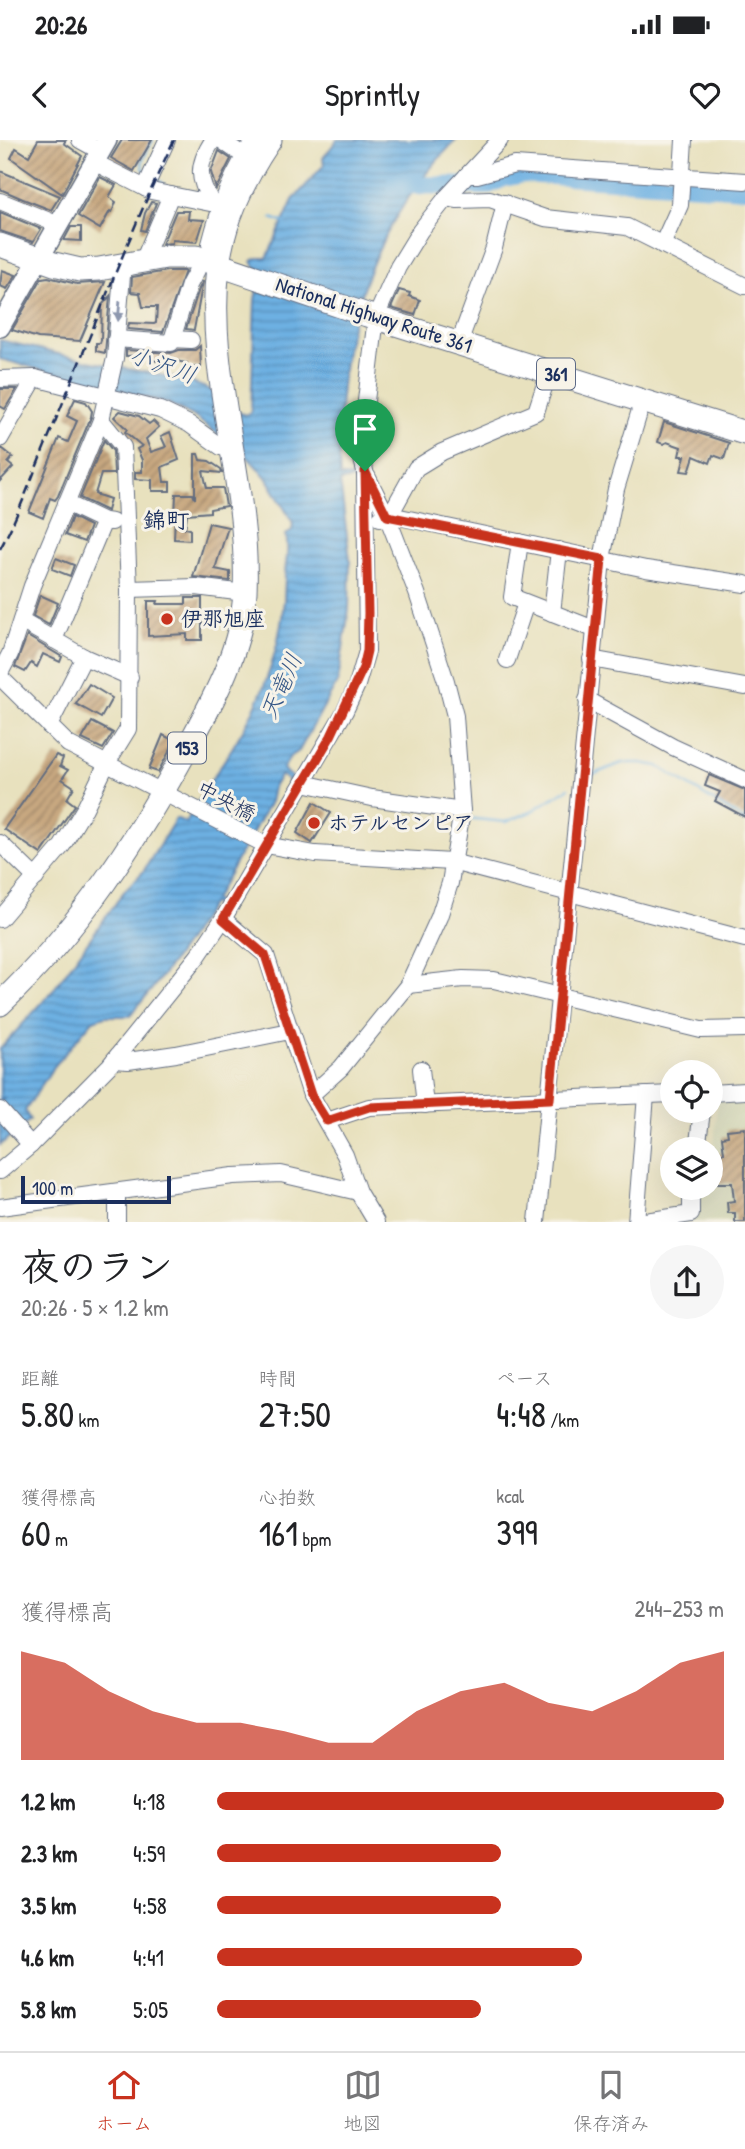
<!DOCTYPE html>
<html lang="ja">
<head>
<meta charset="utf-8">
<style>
  body { margin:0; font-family:"Patrick Hand","Klee One",sans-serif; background:#f6f6f6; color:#202124; height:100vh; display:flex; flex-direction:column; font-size:26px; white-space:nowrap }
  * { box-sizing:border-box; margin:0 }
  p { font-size:23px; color:#757577 }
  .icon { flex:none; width:38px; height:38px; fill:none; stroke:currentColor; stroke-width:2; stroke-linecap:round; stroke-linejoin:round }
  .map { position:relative; height:1082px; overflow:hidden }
  .sheet { display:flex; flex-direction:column; background:#fff; flex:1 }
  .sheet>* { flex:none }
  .tools { position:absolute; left:660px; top:920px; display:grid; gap:14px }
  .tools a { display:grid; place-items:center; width:63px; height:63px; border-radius:50%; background:#fff; box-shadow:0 7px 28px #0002; font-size:35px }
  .scale { position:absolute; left:21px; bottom:18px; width:150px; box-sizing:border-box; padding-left:7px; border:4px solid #1b2f5e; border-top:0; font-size:19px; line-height:24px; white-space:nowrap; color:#1b2f5e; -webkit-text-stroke:5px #f7f3e8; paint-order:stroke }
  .pin { position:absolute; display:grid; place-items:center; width:60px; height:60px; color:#fff; margin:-72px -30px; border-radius:50% 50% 50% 0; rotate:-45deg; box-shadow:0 0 7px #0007 }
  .pin .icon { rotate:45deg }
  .round { display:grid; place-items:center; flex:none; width:74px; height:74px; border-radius:37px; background:#f6f6f6 }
  .overview { display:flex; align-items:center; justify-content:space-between; height:119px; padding:0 21px }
  h1 { font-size:38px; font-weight:600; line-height:52px }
  .stats { display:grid; grid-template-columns:repeat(3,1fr); gap:10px; height:119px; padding:7px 21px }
  .stats div { display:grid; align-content:center }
  .stats b { font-size:35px; font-weight:600 }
  .stats small { font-size:19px; font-weight:400 }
  .stats p { font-size:19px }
  .chart { height:196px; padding:14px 21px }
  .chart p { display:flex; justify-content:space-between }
  .chart svg { width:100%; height:126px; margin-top:7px; fill:#c8321e; opacity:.7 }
  ul { padding:0 21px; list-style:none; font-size:23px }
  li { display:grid; grid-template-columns:112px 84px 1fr; align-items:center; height:52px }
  li i { height:18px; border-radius:9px; background:#c8321e }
  .status { display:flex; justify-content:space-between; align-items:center; height:49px; padding:0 35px; background:#fff; direction:ltr }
  .status svg { height:19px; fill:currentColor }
  header { display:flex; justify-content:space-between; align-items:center; height:91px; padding:0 21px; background:#fff; font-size:32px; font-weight:600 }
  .dock { display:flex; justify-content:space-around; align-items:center; height:98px; border-top:2px solid #e0e0e0; background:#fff; font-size:19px; color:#757577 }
  .dock a { display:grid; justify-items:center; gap:4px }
  .dock .current { color:#c8321e }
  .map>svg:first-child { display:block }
  .built { fill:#d4d7b8 }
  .water { fill:url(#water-rules); stroke:#4470a0; stroke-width:2 }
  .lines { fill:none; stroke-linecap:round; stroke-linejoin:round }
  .stream { stroke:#6db0e2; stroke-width:2.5 }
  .river { stroke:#6db0e2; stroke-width:18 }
  .building { fill:url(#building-hatch) }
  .minor-casing { stroke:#636d80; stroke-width:18 }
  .major-casing { stroke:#636d80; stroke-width:22 }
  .highway-casing { stroke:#636d80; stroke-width:25 }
  .minor { stroke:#fff; stroke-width:16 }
  .major { stroke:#fff; stroke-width:19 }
  .highway { stroke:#fff; stroke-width:23 }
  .rail { stroke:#1b2f5e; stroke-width:2.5; stroke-dasharray:10 5; stroke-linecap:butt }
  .oneway { fill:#8d97ae }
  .route-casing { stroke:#fff; stroke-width:14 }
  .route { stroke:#c8321e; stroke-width:9 }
  .poi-dot { fill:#c8321e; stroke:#f7f3e8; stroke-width:2.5 }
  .labels { text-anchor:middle; stroke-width:6; stroke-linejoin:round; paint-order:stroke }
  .shield { fill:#f7f3e8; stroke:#5d6a87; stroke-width:2 }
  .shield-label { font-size:19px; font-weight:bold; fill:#1b2f5e }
  .street-label { font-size:21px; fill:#1b2f5e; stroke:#f7f3e8 }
  .poi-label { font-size:21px; font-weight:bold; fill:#1b2f5e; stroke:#f7f3e8; text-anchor:start }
  .water-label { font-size:23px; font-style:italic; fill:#345686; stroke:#f7f3e8 }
  .neighbourhood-label { font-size:23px; font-weight:bold; fill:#1b2f5e; stroke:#f7f3e8 }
</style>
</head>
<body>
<div class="status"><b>20:26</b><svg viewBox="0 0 49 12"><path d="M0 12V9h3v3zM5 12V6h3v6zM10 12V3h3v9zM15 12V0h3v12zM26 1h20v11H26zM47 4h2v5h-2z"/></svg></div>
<header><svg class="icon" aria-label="back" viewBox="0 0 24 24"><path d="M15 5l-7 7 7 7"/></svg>Sprintly<svg class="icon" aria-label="heart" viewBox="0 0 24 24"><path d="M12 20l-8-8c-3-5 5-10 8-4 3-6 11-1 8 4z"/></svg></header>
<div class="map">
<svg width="745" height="1082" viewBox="0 0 745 1082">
  <defs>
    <pattern id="water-rules" width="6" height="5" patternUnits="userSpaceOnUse" patternTransform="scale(1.75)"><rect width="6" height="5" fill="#6db0e2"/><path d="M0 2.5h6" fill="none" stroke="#5990ba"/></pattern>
    <pattern id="building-hatch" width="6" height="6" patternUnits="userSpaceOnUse" patternTransform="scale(1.75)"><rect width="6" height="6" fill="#c8a880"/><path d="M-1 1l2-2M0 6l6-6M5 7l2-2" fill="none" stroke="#a2896c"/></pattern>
  </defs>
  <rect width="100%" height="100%" fill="#f7f3e8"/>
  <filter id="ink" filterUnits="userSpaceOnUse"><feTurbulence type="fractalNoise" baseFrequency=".0143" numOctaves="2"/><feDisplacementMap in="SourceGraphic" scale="14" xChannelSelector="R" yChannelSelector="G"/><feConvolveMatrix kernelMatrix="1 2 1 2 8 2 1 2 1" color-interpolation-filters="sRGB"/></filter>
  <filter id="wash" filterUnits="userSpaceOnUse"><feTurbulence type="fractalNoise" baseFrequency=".00686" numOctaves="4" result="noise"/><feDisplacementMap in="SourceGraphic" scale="28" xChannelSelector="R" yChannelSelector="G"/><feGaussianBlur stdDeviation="1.57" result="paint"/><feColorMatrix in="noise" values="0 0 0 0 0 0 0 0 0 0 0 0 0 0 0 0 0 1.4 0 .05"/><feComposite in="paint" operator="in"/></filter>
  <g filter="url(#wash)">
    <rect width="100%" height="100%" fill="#e8e1be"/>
    <!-- built -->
    <path class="built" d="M745,956V1081L683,1082L696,1048H710L711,1011L714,1010L717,958Z"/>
    <!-- water -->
    <path class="water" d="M337,0H456C364,93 333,208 340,337H355L356,339L340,341L350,420L349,469L338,541L299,611L290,617L283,629L293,638L290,642L281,635L273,647L270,662L214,760L224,767L223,769L212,763C186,803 161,841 129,876H105L93,880L52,929L25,971L30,980L0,1005V962L3,958L0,959V909L51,853L126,749L143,732L176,678L186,683C199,655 218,632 234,605C266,555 285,497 285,437C285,420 290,413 286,395L292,390L293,383L266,337L244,313L192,275L168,263L0,219V200L88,221L185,240L214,251L233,270L245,275L251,272L255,159C259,146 259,133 252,121L258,118H267L293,60L324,25L323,18Z"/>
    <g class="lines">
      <!-- stream -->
      <g class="stream">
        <path d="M146,31L143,28L142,21L153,0"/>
        <path d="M157,39L164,44"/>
        <path d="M271,78L285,83"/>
        <path d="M589,636L622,623H641L658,626L745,681"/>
        <path d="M466,678L506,682L530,672L569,648"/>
      </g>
      <!-- river -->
      <path class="river" d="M394,45L486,46L504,38L523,34L745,49"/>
    </g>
    <g id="blocks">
      <!-- building -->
      <g class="building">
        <path d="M38,0H66L64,3L82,16L62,54L11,18L16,8L29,16Z"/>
        <path d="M122,0H152L134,31L111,18Z"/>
        <path d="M219,11L231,19L216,49L211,32Z"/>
        <path d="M0,31L60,56L51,70L23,59L0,49Z"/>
        <path d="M100,37L116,45L109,57L116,62L112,72L110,71L100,89L78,76Z"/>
        <path d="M151,62L156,63L145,91L141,90L145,73Z"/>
        <path d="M176,71H189L188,79L204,80L197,102L172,100V103L162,104Z"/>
        <path d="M0,72L41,89L33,102L0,91Z"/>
        <path d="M71,87H81V101L64,100Z"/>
        <path d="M2,130L16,135L7,149L0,146Z"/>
        <path d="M167,131H185L163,192L128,189L129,183L154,184L156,183L157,167H143L140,153L131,152L132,137Z"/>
        <path d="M48,137L77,144L105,142L80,201L38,198L12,190L42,138Z"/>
        <path d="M203,141L194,190L186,189L199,149Z"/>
        <path d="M399,150L410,153L409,156L420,160L415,175L391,168Z"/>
        <path d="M110,156L105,213L96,211V203H100L101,200L102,165Z"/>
        <path d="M200,206L201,227L187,226V223L169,220V222L150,220V215L126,216V210L171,213L179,210H195Z"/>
        <path d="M0,249H17L5,269L0,266Z"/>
        <path d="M75,259L86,262L92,271L91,277L58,356L55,360L50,358L43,378L29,372L59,298L68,302L77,281L67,276Z"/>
        <path d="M120,271L139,276L149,284L153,281L159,287L146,299L151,312L166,307L161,296L170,292L179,320L162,327L164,342H170V351H152V340L135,339V332H142V320L137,309L142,306L125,292L127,289L114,277Z"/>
        <path d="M664,282L729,303L724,319L713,315L710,323L694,316L689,332L681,331L685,316H679L681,307L667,302L663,304L658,302Z"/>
        <path d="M104,300L113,311L114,334H101L95,354L110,359L107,371L80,358Z"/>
        <path d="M0,309H3L13,317L8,323L13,327L0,341Z"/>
        <path d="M195,314H198L200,320L209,321L221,329L222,333L203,331L207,348H223L226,366L210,369V372L187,374L185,388L190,389V400L174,399L176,354H193L195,359Z"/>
        <path d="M72,377L90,386L84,402L65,395Z"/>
        <path d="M209,383L228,387L215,429L230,432V441L193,437Z"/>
        <path d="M56,418L74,425L70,436L52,429Z"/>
        <path d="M40,455L58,463L49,485L33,476Z"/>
        <path d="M186,458H202V500H187V494L148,496V461H158L157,464H186Z"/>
        <path d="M27,496L62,517L60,522L43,514L37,527L31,523L25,532L15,527Z"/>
        <path d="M89,544L112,558L101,578L76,564Z"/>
        <path d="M92,582L113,593L103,609L82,599Z"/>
        <path d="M163,595L175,601L158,632L149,629Z"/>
        <path d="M56,615L63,618L60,626L68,630L62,639L74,647L67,659L75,665L41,714L4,689Z"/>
        <path d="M709,635L745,650V677L715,661L720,652L705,646Z"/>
        <path d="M314,662L331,673L312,703L297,693Z"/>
        <path d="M745,988V1082H735V1073H728L727,1062L734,1061L732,1043H710V1014L724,1013L722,997L728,996L727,990Z"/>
      </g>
    </g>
  </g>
  <g filter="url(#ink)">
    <use href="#blocks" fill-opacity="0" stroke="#636d80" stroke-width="2"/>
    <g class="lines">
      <!-- minor casing -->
      <g class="minor-casing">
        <g id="minor">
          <path d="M80,0L100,11"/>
          <path d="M221,0L244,16"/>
          <path d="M94,22L151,51L220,65"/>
          <path d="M467,35H477L515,25L745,41"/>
          <path d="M145,48L167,0"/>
          <path d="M446,58L458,60L490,59L545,78L627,87L745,146"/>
          <path d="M0,61L59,85"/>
          <path d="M212,63C197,38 197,25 213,0"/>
          <path d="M210,104C220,65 232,33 255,0"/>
          <path d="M662,105L680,65L684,0"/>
          <path d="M143,121L171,55"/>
          <path d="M116,199L171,203L189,145L197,130"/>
          <path d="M172,199L191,200"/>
          <path d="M459,203L494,108L505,63"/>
          <path d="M0,239L35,238L160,270L189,284L221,307L232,310"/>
          <path d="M0,299L35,238"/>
          <path d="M66,363L104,381L112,382"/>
          <path d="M390,375L416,328L442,312L536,272L549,232"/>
          <path d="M380,378L390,375L646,429L745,444"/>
          <path d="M520,402L512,457L594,489"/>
          <path d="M129,449L196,447L245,453"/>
          <path d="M552,473L559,410"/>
          <path d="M21,481L84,517L130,537"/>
          <path d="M54,500L104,381"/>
          <path d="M591,519L745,547"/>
          <path d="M507,520L526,463"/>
          <path d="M0,533L10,514L32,446L101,280L115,218L123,124"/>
          <path d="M0,537L68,604L266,705L315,714L452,722L745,799"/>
          <path d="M587,560L673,607L745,640"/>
          <path d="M49,586L84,517"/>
          <path d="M303,643L372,658L462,671"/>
          <path d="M0,703L36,738"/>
          <path d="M0,779L62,706L85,668L107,623L128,589L129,449L123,307L101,280"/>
          <path d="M223,779L266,815L311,955L345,1015L358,1052L376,1082"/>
          <path d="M408,845L463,839L494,840L701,890L745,889"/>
          <path d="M114,920L128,921L176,914L290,891"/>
          <path d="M421,929L425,965"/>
          <path d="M710,953L745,951"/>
          <path d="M311,955L341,928L408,845L439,777L450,743L462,671L455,576L446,541L417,453L387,376L367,336"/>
          <path d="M0,970L31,1005"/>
          <path d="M327,981L369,967L672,954"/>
          <path d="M697,1010L702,971"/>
          <path d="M0,1031L31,1005L110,925L198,816L223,779L345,571L357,545L367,511L365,331L360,311L376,177L398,127L420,91L446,58L500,0"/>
          <path d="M0,1067L233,1036L281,1034L358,1052"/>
          <path d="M117,1082V1052"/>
          <path d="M537,1082L602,419L616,349L643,260"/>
          <path d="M636,1082L646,955"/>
          <path d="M639,1082L691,1074V1048"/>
        </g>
      </g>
      <!-- major casing -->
      <g class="major-casing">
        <path id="major" d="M0,187L107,0"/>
      </g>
      <!-- highway casing -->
      <g class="highway-casing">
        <g id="highway">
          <path d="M0,105L54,124L80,130L99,129L166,117H196L367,175L745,293"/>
          <path d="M0,864C78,791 138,698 189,605C215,557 242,508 245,452C250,342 205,236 218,126C223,81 245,37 270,0"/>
        </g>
      </g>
      <!-- minor -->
      <use href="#minor" class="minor"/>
      <!-- major -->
      <use href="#major" class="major"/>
      <!-- highway -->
      <use href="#highway" class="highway"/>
      <!-- rail -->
      <path class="rail" d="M0,409C19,374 32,337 47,301C89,201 127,98 174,0"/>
    </g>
    <!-- one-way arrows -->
    <defs><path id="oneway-solid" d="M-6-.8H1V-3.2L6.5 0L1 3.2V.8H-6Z" transform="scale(1.75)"/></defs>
    <use class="oneway" href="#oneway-solid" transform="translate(119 171) rotate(95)"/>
  </g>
  <g class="lines" filter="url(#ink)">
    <!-- route casing -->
    <g class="route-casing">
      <path id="route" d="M365,331L387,376L602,419L550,959L369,967L327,981L311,955L265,815L223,779L331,596L363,528L367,511L368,473Z"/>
    </g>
    <!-- route -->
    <use href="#route" class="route"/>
  </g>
  <!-- markers -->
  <g class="poi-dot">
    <circle cx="167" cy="479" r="7"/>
    <circle cx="314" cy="683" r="7"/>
  </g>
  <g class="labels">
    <!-- shield labels -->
    <g class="shield">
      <rect x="537" y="218.5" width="38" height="31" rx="5"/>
      <rect x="168" y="592.5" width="38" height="31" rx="5"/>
    </g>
    <g class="shield-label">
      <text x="556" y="241">361</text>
      <text x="187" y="615">153</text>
    </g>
    <!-- street labels -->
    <g class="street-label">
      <text transform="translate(374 175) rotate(18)" y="7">National Highway Route 361</text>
      <text transform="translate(226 661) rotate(28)" y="7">中央橋</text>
    </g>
    <!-- poi labels -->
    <g class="poi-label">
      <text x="181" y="486">伊那旭座</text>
      <text x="328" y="690">ホテルセンピア</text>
    </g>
    <!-- water labels -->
    <g class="water-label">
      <text transform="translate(163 225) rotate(19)" y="8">小沢川</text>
      <text transform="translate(281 546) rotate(-66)" y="8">天竜川</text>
    </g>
    <!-- neighbourhood labels -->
    <g class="neighbourhood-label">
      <text x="166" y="388">錦町</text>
    </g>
  </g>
</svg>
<div class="tools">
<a><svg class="icon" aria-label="locate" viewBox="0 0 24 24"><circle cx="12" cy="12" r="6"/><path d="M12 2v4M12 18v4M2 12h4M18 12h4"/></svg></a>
<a><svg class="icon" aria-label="layers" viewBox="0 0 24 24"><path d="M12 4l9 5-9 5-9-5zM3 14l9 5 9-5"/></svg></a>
</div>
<div class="scale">100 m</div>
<div class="pin" style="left:365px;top:331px;background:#1e9e55"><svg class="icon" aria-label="arrive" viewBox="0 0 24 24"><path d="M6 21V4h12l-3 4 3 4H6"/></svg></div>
</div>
<section class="sheet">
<div class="overview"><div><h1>夜のラン</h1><p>20:26 · 5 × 1.2 km</p></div><a class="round"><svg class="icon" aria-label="share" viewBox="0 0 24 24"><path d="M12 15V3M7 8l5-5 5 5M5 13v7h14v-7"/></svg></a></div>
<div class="stats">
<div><p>距離</p><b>5.80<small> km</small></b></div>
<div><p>時間</p><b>27:50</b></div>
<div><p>ペース</p><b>4:48<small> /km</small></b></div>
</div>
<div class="stats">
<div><p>獲得標高</p><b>60<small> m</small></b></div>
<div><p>心拍数</p><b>161<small> bpm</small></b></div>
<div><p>kcal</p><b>399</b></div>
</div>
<div class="chart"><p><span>獲得標高</span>244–253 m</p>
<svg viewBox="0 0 160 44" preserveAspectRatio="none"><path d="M0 44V6L10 10L20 20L30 27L40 31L50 31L60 34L70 38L80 38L90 27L100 20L110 17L120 24L130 27L140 20L150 10L160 6V44z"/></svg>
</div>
<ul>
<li><b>1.2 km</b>4:18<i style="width:100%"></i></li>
<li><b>2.3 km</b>4:59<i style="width:56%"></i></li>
<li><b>3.5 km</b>4:58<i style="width:56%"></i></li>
<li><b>4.6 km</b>4:41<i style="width:72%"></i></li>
<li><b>5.8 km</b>5:05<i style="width:52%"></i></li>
</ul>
</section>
<nav class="dock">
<a class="current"><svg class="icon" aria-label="home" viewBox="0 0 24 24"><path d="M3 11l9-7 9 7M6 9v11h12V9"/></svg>ホーム</a>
<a><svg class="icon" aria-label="map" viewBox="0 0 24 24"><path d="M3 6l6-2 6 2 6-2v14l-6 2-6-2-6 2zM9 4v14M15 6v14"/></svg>地図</a>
<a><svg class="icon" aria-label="saved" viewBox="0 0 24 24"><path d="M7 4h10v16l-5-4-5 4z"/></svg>保存済み</a>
</nav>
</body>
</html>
